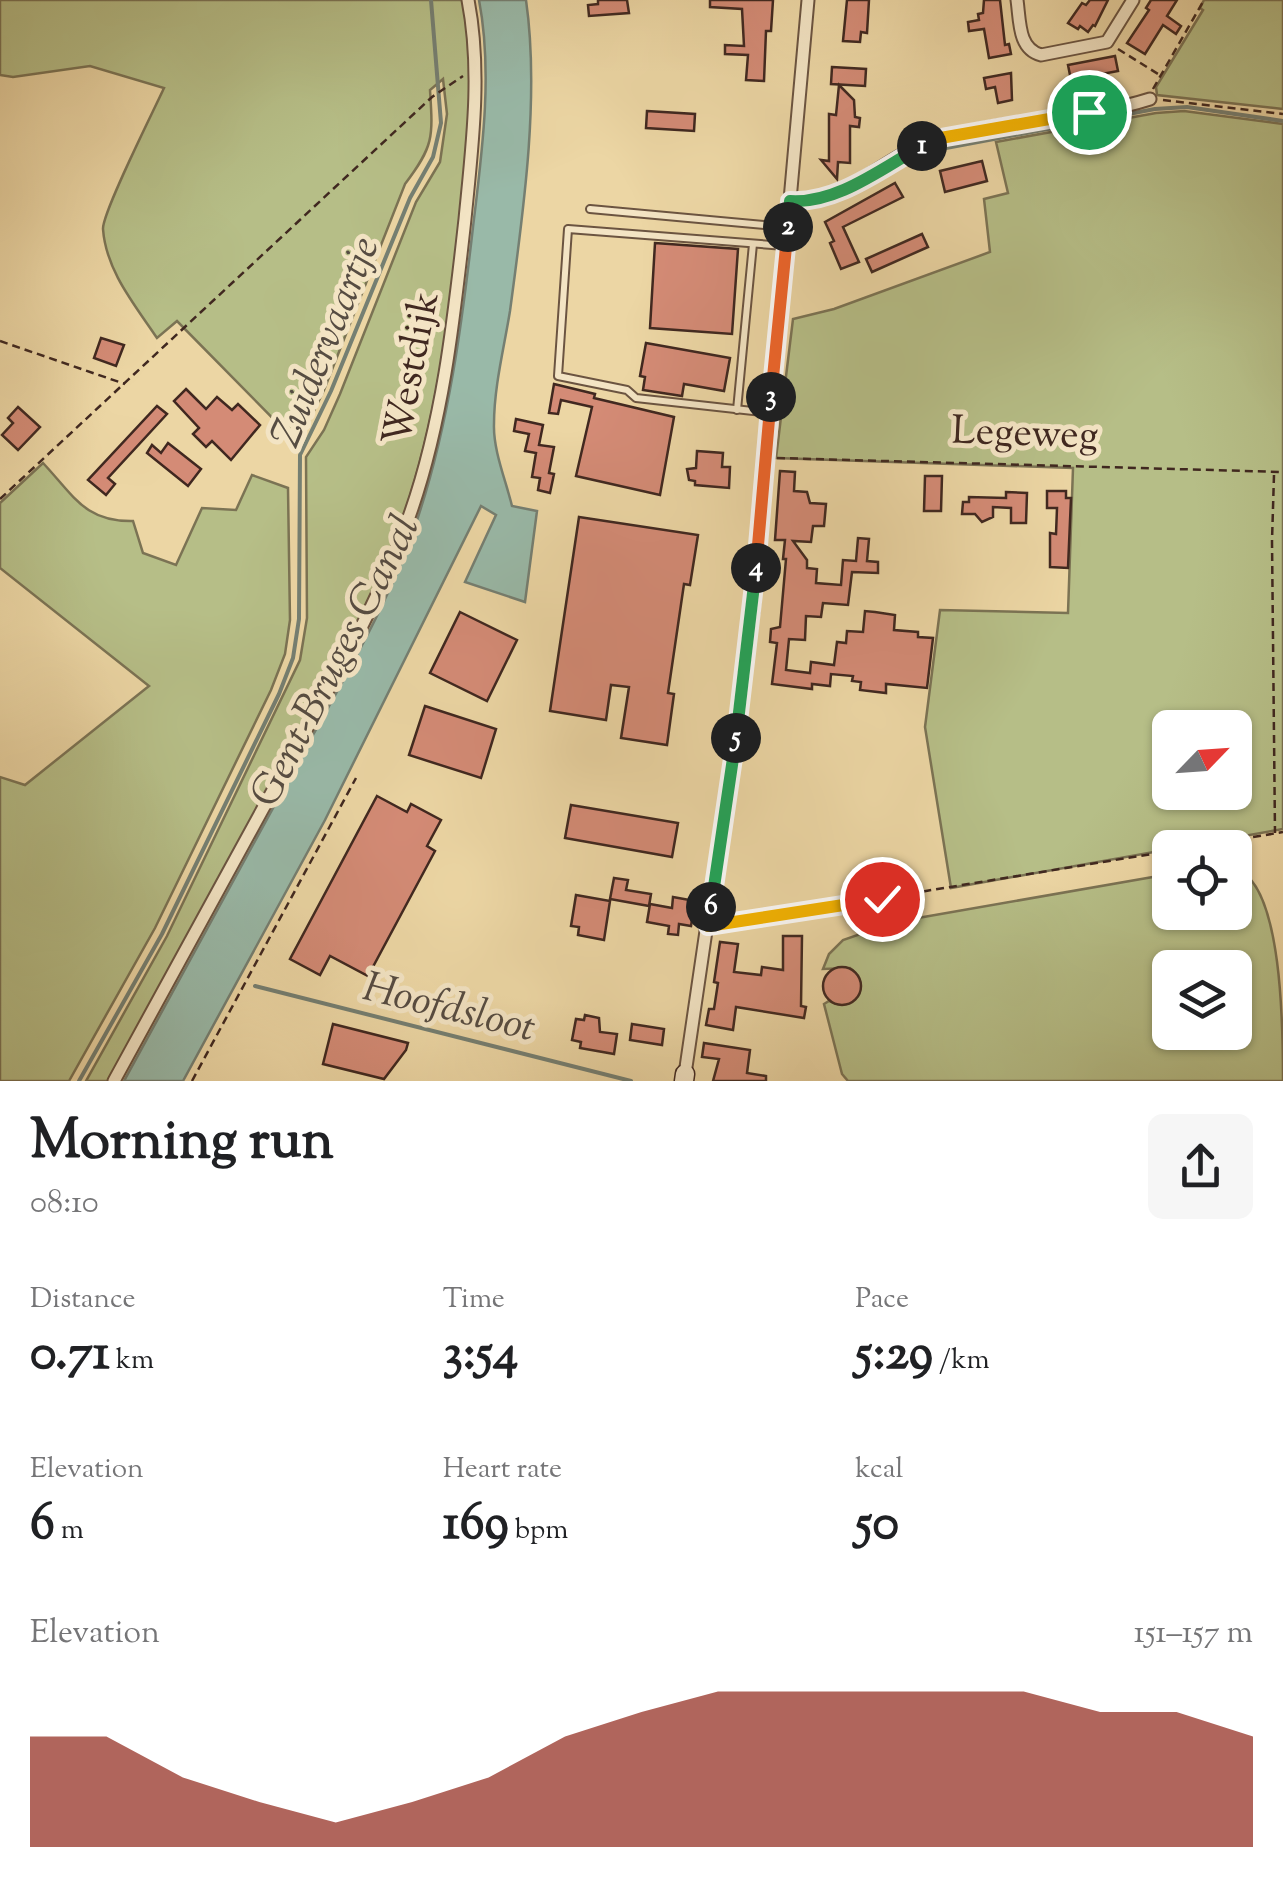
<!DOCTYPE html>
<html lang="en">
<head>
<meta charset="utf-8">
<style>
  body { margin:0; font-family:"Sorts Mill Goudy",serif; background:#f6f6f6; color:#202124; height:100vh; display:flex; flex-direction:column; font-size:38px; white-space:nowrap }
  * { box-sizing:border-box; margin:0 }
  p { font-size:32px; color:#757577 }
  .icon { flex:none; width:55px; height:55px; fill:none; stroke:currentColor; stroke-width:2; stroke-linecap:round; stroke-linejoin:round }
  .map { position:relative; height:1081px; overflow:hidden }
  .drawer { display:flex; flex-direction:column; background:#fff; flex:1 }
  .drawer>* { flex:none }
  .needle { width:65px; rotate:65deg }
  .fabs { position:absolute; left:1152px; top:710px; display:grid; gap:20px }
  .fabs a { display:grid; place-items:center; width:100px; height:100px; border-radius:15px; background:#fff; box-shadow:0 2px 8px #0004; font-size:50px }
  .pin { position:absolute; display:grid; place-items:center; width:85px; height:85px; color:#fff; margin:-42px; border:5px solid #fff; border-radius:50%; box-shadow:0 2px 10px #0007 }
  .km { position:absolute; width:50px; height:50px; margin:-25px; border-radius:50%; background:#222; color:#fff; font-size:28px; line-height:50px; text-align:center }
  .round { display:grid; place-items:center; flex:none; width:105px; height:105px; border-radius:15px; background:#f6f6f6 }
  .headline { display:flex; align-items:center; justify-content:space-between; height:170px; padding:0 30px }
  h1 { font-size:55px; font-weight:800; line-height:75px }
  .metrics { display:grid; grid-template-columns:repeat(3,1fr); gap:15px; height:170px; padding:10px 30px }
  .metrics div { display:grid; align-content:center }
  .metrics b { font-size:50px; font-weight:800 }
  .metrics small { font-size:28px; font-weight:400 }
  .metrics p { font-size:28px }
  .chart { height:280px; padding:20px 30px }
  .chart p { display:flex; justify-content:space-between }
  .chart svg { width:100%; height:180px; margin-top:10px; fill:#8f2418; opacity:.7 }
  .map>svg:first-child { display:block }
  .green { fill:#b6be87; stroke:#7b7354; stroke-width:2.5; fill-rule:evenodd }
  .water { fill:#99b9a8; stroke:#757f72; stroke-width:2.5 }
  .lines { fill:none; stroke-linecap:round; stroke-linejoin:round }
  .stream { stroke:#757f72; stroke-width:4 }
  .building { fill:#d48b76; stroke:#402820; stroke-width:2.5 }
  .lane-casing { stroke:#6b5441; stroke-width:10 }
  .street-casing { stroke:#6b5441; stroke-width:15 }
  .secondary-casing { stroke:#402820; stroke-width:21 }
  .path { stroke:#402820; stroke-width:2.5; stroke-dasharray:8 5; stroke-linecap:butt }
  .lane { stroke:#f3e4c4; stroke-width:6 }
  .street { stroke:#f3e4c4; stroke-width:11 }
  .secondary { stroke:#f3e4c4; stroke-width:18 }
  .split-1-casing { stroke:#fff; stroke-width:20 }
  .split-2-casing { stroke:#fff; stroke-width:20 }
  .split-3-casing { stroke:#fff; stroke-width:20 }
  .split-4-casing { stroke:#fff; stroke-width:20 }
  .split-5-casing { stroke:#fff; stroke-width:20 }
  .split-6-casing { stroke:#fff; stroke-width:20 }
  .split-7-casing { stroke:#fff; stroke-width:20 }
  .split-1 { stroke:#f5b400; stroke-width:12 }
  .split-2 { stroke:#22a559; stroke-width:12 }
  .split-3 { stroke:#f0652b; stroke-width:12 }
  .split-4 { stroke:#f0652b; stroke-width:12 }
  .split-5 { stroke:#22a559; stroke-width:12 }
  .split-6 { stroke:#22a559; stroke-width:12 }
  .split-7 { stroke:#f5b400; stroke-width:12 }
  .labels { text-anchor:middle; stroke-width:10; stroke-linejoin:round; paint-order:stroke }
  .street-label { font-size:40px; fill:#402820; stroke:#f3e4c4 }
  .water-label { font-size:42px; font-style:italic; fill:#564c42; stroke:#f3e4c4 }
</style>
</head>
<body>
<div class="map">
<svg width="1283" height="1081" viewBox="0 0 1283 1081">
  <rect width="100%" height="100%" fill="#ecd6a4"/>
  <filter id="stains"><feTurbulence type="fractalNoise" baseFrequency=".002" numOctaves="4"/><feColorMatrix values="0 0 0 0 .2 0 0 0 0 .09 0 0 0 0 .02 0 0 0 .5 -.17"/></filter>
  <radialGradient id="worn" r=".72"><stop offset=".6" stop-color="#630" stop-opacity="0"/><stop offset="1" stop-color="#630" stop-opacity=".3"/></radialGradient>
  <!-- green -->
  <g class="green">
    <path d="M0,0H465C477,74 468,152 459,227C449,322 435,426 403,517C373,602 326,682 283,761C225,868 166,974 108,1081H86L167,936L300,660L307,618L306,457L324,430L340,394L416,202L440,162L447,114L443,79L430,90C433,137 434,146 405,184L324,390L298,444L177,321L157,338C135,305 106,271 103,229C102,213 154,110 164,88L90,66L13,77L0,75Z"/>
    <path d="M1204,0H1283V109L1157,95L1156,87L1203,10L1200,8Z"/>
    <path d="M1184,111L1283,124V829L951,888L925,727L940,610L1068,613L1073,468L776,458L793,319L834,309L990,252L984,199L1008,193L996,142L1156,113ZM1170,728H1235V792H1170Z"/>
    <path d="M43,463C74,496 85,522 133,521L143,553L176,565L202,508L236,510L252,475L288,488L290,620L285,654L271,690L155,928L69,1081H0V777L25,785L149,686L0,568V503Z"/>
    <path d="M1235,869C1283,882 1283,1032 1283,1081H848L842,1074L824,1004L829,1001C855,1013 872,986 850,968L823,969L829,954L843,940L895,922L1170,874V912H1235ZM1170,968H1235V1032H1170Z"/>
  </g>
  <!-- water -->
  <path class="water" d="M479,0H526C540,97 523,214 510,311C504,348 494,387 494,424C493,450 506,481 512,506L537,511L525,602L465,582L496,515L481,506L325,820L183,1081H124C183,972 243,864 302,755C344,678 391,600 418,517C449,424 462,323 473,227C482,153 493,73 479,0Z"/>
  <g class="lines">
    <!-- stream -->
    <g class="stream">
      <path d="M946,148L1155,109L1187,107L1283,121"/>
      <path d="M255,986L631,1081"/>
      <path d="M79,1081L162,934L279,694L293,658L299,619L300,455L331,391L410,198L433,157L441,123L431,0"/>
    </g>
  </g>
  <!-- building -->
  <g class="building">
    <path d="M598,0H627L629,13L589,16L588,5L598,4Z"/>
    <path d="M710,0H773L771,31H766L764,81L746,80L748,55L725,54V45L744,46L742,9L710,7Z"/>
    <path d="M847,0H869L867,33L861,32L860,42L843,41Z"/>
    <path d="M984,0H1000L1005,45L1009,44L1011,54L989,58L984,29L969,31L968,22L979,20L978,14L983,13Z"/>
    <path d="M1090,0H1108L1095,26L1093,25L1088,32L1080,26L1078,29L1068,23L1082,3L1086,5Z"/>
    <path d="M1151,0H1177L1167,16L1181,26L1176,34L1163,25L1145,54L1127,43L1149,10L1146,8Z"/>
    <path d="M1115,56L1118,71L1086,77L1087,82L1072,85L1068,65Z"/>
    <path d="M832,67L866,69L865,86L831,84Z"/>
    <path d="M1011,73L1012,100L998,103L995,87L986,89L984,78Z"/>
    <path d="M839,85L854,100L855,117L860,118L859,127L850,126V163L838,162L837,179L821,160L829,161V114L836,115Z"/>
    <path d="M647,111L695,114L694,131L646,128Z"/>
    <path d="M982,161L987,181L945,192L940,171Z"/>
    <path d="M895,183L903,197L843,227L859,262L841,269L830,243L834,241L825,222Z"/>
    <path d="M922,234L928,247L872,272L866,259Z"/>
    <path d="M655,243L738,249L732,334L650,328Z"/>
    <path d="M101,338L124,345L116,366L94,358Z"/>
    <path d="M646,343L730,358L724,391L684,384L682,396L643,390L645,377L640,376Z"/>
    <path d="M554,384L595,394L594,398L674,417L660,495L576,476L592,407L561,400L558,414L549,413Z"/>
    <path d="M186,389L206,409L217,397L232,410L238,404L260,425L231,460L212,441L206,447L193,434L199,428L174,401Z"/>
    <path d="M157,406L167,414L108,478L115,484L106,495L88,480Z"/>
    <path d="M18,407L40,427L18,450L2,435L13,423L8,418Z"/>
    <path d="M516,419L543,425L539,445L554,447L549,473L554,474L550,493L538,490L540,478L532,477L536,453L525,451L529,434L514,431Z"/>
    <path d="M168,443L201,469L188,486L147,453L152,445L161,453Z"/>
    <path d="M697,451L723,453L722,467H730L729,488L695,485V481L689,480L687,469L696,468Z"/>
    <path d="M780,471L795,472L794,491L807,492L810,503L826,504L824,526H813L811,542L793,541L807,560V568L817,569L816,583L841,585L843,560L856,561L858,538L869,539L867,561L878,562V573L852,572L848,605L823,603L821,617L806,616L805,640L789,639L786,670L810,673L811,662L834,665L837,642L846,643L847,631L863,632L865,611L875,612L895,615L894,630L918,632V637L933,638L927,688L886,684V693L860,690L861,682L852,681L853,676L831,674L830,686L812,684V689L772,684L777,643L770,642L771,629L780,627L786,559H783L785,540H775Z"/>
    <path d="M925,476H942L941,511H924Z"/>
    <path d="M1047,491H1066V498H1071L1068,568L1050,567V533L1056,534L1057,508H1047Z"/>
    <path d="M1006,492L1027,493L1026,523H1011V508L993,507V517L982,522L975,514H962L963,502H969V497L1006,498Z"/>
    <path d="M579,517L698,535L690,585L684,584L668,693L674,694L667,745L621,738L629,687L611,685L606,720L550,711Z"/>
    <path d="M460,612L517,640L487,701L430,673Z"/>
    <path d="M425,706L496,729L481,778L409,755Z"/>
    <path d="M377,796L407,812L411,804L441,820L427,846L435,851L368,976L330,956L320,975L290,959Z"/>
    <path d="M571,805L678,823L672,857L565,838Z"/>
    <path d="M614,878L628,880L626,890L651,894L649,906L610,899Z"/>
    <path d="M576,895L610,901L604,940L578,935L579,927L571,926Z"/>
    <path d="M673,897L695,901L691,926L679,924L678,935L668,934L669,926L647,922L650,904L672,908Z"/>
    <path d="M783,936H802L801,1006L806,1007L804,1018L736,1007L733,1030L706,1025L709,1009H714L718,983L714,982L720,942L738,944L734,972L761,975L762,967L783,970Z"/>
    <circle cx="842" cy="986" r="19"/>
    <path d="M585,1015L599,1018L600,1032L617,1034L614,1054L580,1048L581,1042L572,1040L576,1019L584,1020Z"/>
    <path d="M333,1024L408,1043L406,1050L384,1079L323,1064Z"/>
    <path d="M632,1024L664,1029L662,1045L630,1040Z"/>
    <path d="M704,1043L750,1050L747,1073L766,1076V1081H713L719,1059L702,1057Z"/>
  </g>
  <g class="lines">
    <!-- lane casing -->
    <g class="lane-casing">
      <g id="lane">
        <path d="M590,209L786,227"/>
        <path d="M737,410L753,244"/>
        <path d="M770,413L636,398L627,390L558,376L568,229L785,246"/>
      </g>
    </g>
    <!-- street casing -->
    <g class="street-casing">
      <g id="street">
        <path d="M1017,0C1020,21 1018,49 1041,55L1107,42L1133,0"/>
        <path d="M790,201C848,204 885,154 937,139C1006,119 1081,121 1150,99"/>
        <path d="M685,1074L753,611L808,0"/>
        <path d="M114,1081C172,975 230,868 289,761C332,682 379,603 409,517C443,422 454,318 465,219C472,147 482,72 468,0"/>
      </g>
    </g>
    <!-- secondary casing -->
    <g class="secondary-casing">
      <path id="secondary" d="M684,1081L685,1074"/>
    </g>
    <!-- path -->
    <g class="path">
      <path d="M1118,49L1158,74"/>
      <path d="M1153,89L1204,0"/>
      <path d="M1163,100L1283,114"/>
      <path d="M0,341L125,384"/>
      <path d="M777,458L1283,472"/>
      <path d="M1274,475L1272,541L1275,833"/>
      <path d="M0,499L432,97L463,76"/>
      <path d="M1189,848L1283,832"/>
      <path d="M718,925L1170,851"/>
      <path d="M192,1081L356,778"/>
    </g>
    <!-- lane -->
    <use href="#lane" class="lane"/>
    <!-- street -->
    <use href="#street" class="street"/>
    <!-- secondary -->
    <use href="#secondary" class="secondary"/>
  </g>
  <g class="lines">
    <!-- split-1 casing -->
    <g class="split-1-casing">
      <path id="split-1" d="M922,146L935,139L1089,112"/>
    </g>
    <!-- split-2 casing -->
    <g class="split-2-casing">
      <path id="split-2" d="M788,227L790,201C837,204 882,168 922,146"/>
    </g>
    <!-- split-3 casing -->
    <g class="split-3-casing">
      <path id="split-3" d="M771,397L788,227"/>
    </g>
    <!-- split-4 casing -->
    <g class="split-4-casing">
      <path id="split-4" d="M756,568L771,397"/>
    </g>
    <!-- split-5 casing -->
    <g class="split-5-casing">
      <path id="split-5" d="M736,738L756,568"/>
    </g>
    <!-- split-6 casing -->
    <g class="split-6-casing">
      <path id="split-6" d="M711,907L736,738"/>
    </g>
    <!-- split-7 casing -->
    <g class="split-7-casing">
      <path id="split-7" d="M711,907L708,926L882,899"/>
    </g>
    <!-- split-1 -->
    <use href="#split-1" class="split-1"/>
    <!-- split-2 -->
    <use href="#split-2" class="split-2"/>
    <!-- split-3 -->
    <use href="#split-3" class="split-3"/>
    <!-- split-4 -->
    <use href="#split-4" class="split-4"/>
    <!-- split-5 -->
    <use href="#split-5" class="split-5"/>
    <!-- split-6 -->
    <use href="#split-6" class="split-6"/>
    <!-- split-7 -->
    <use href="#split-7" class="split-7"/>
  </g>
  <g class="labels">
    <!-- street labels -->
    <g class="street-label">
      <text transform="translate(409 368) rotate(-79)" y="14">Westdijk</text>
      <text transform="translate(1025 431) rotate(2)" y="14">Legeweg</text>
    </g>
    <!-- water labels -->
    <g class="water-label">
      <text transform="translate(323 341) rotate(-68)" y="15">Zuidervaartje</text>
      <text transform="translate(333 660) rotate(-63)" y="15">Gent-Bruges Canal</text>
      <text transform="translate(450 1005) rotate(14)" y="15">Hoofdsloot</text>
    </g>
  </g>
  <rect width="100%" height="100%" filter="url(#stains)"/>
  <rect width="100%" height="100%" fill="url(#worn)"/>
</svg>
<div class="fabs">
<a><svg class="needle" viewBox="-14 -14 28 28"><path d="M0-13l5 13h-10z" fill="#e53935"/><path d="M0 13l5-13h-10z" fill="#757577"/></svg></a>
<a><svg class="icon" aria-label="locate" viewBox="0 0 24 24"><circle cx="12" cy="12" r="6"/><path d="M12 2v4M12 18v4M2 12h4M18 12h4"/></svg></a>
<a><svg class="icon" aria-label="layers" viewBox="0 0 24 24"><path d="M12 4l9 5-9 5-9-5zM3 14l9 5 9-5"/></svg></a>
</div>
<div class="pin" style="left:1089px;top:112px;background:#1e9e55"><svg class="icon" aria-label="arrive" viewBox="0 0 24 24"><path d="M6 21V4h12l-3 4 3 4H6"/></svg></div>
<div class="pin" style="left:882px;top:899px;background:#d93025"><svg class="icon" aria-label="check" viewBox="0 0 24 24"><path d="M5 12l5 5 9-10"/></svg></div>
<b class="km" style="left:922px;top:146px">1</b>
<b class="km" style="left:788px;top:227px">2</b>
<b class="km" style="left:771px;top:397px">3</b>
<b class="km" style="left:756px;top:568px">4</b>
<b class="km" style="left:736px;top:738px">5</b>
<b class="km" style="left:711px;top:907px">6</b>
</div>
<section class="drawer">
<div class="headline"><div><h1>Morning run</h1><p>08:10</p></div><a class="round"><svg class="icon" aria-label="share" viewBox="0 0 24 24"><path d="M12 15V3M7 8l5-5 5 5M5 13v7h14v-7"/></svg></a></div>
<div class="metrics">
<div><p>Distance</p><b>0.71<small> km</small></b></div>
<div><p>Time</p><b>3:54</b></div>
<div><p>Pace</p><b>5:29<small> /km</small></b></div>
</div>
<div class="metrics">
<div><p>Elevation</p><b>6<small> m</small></b></div>
<div><p>Heart rate</p><b>169<small> bpm</small></b></div>
<div><p>kcal</p><b>50</b></div>
</div>
<div class="chart"><p><span>Elevation</span>151–157 m</p>
<svg viewBox="0 0 160 44" preserveAspectRatio="none"><path d="M0 44V17L10 17L20 27L30 33L40 38L50 33L60 27L70 17L80 11L90 6L100 6L110 6L120 6L130 6L140 11L150 11L160 17V44z"/></svg>
</div>
</section>
</body>
</html>
